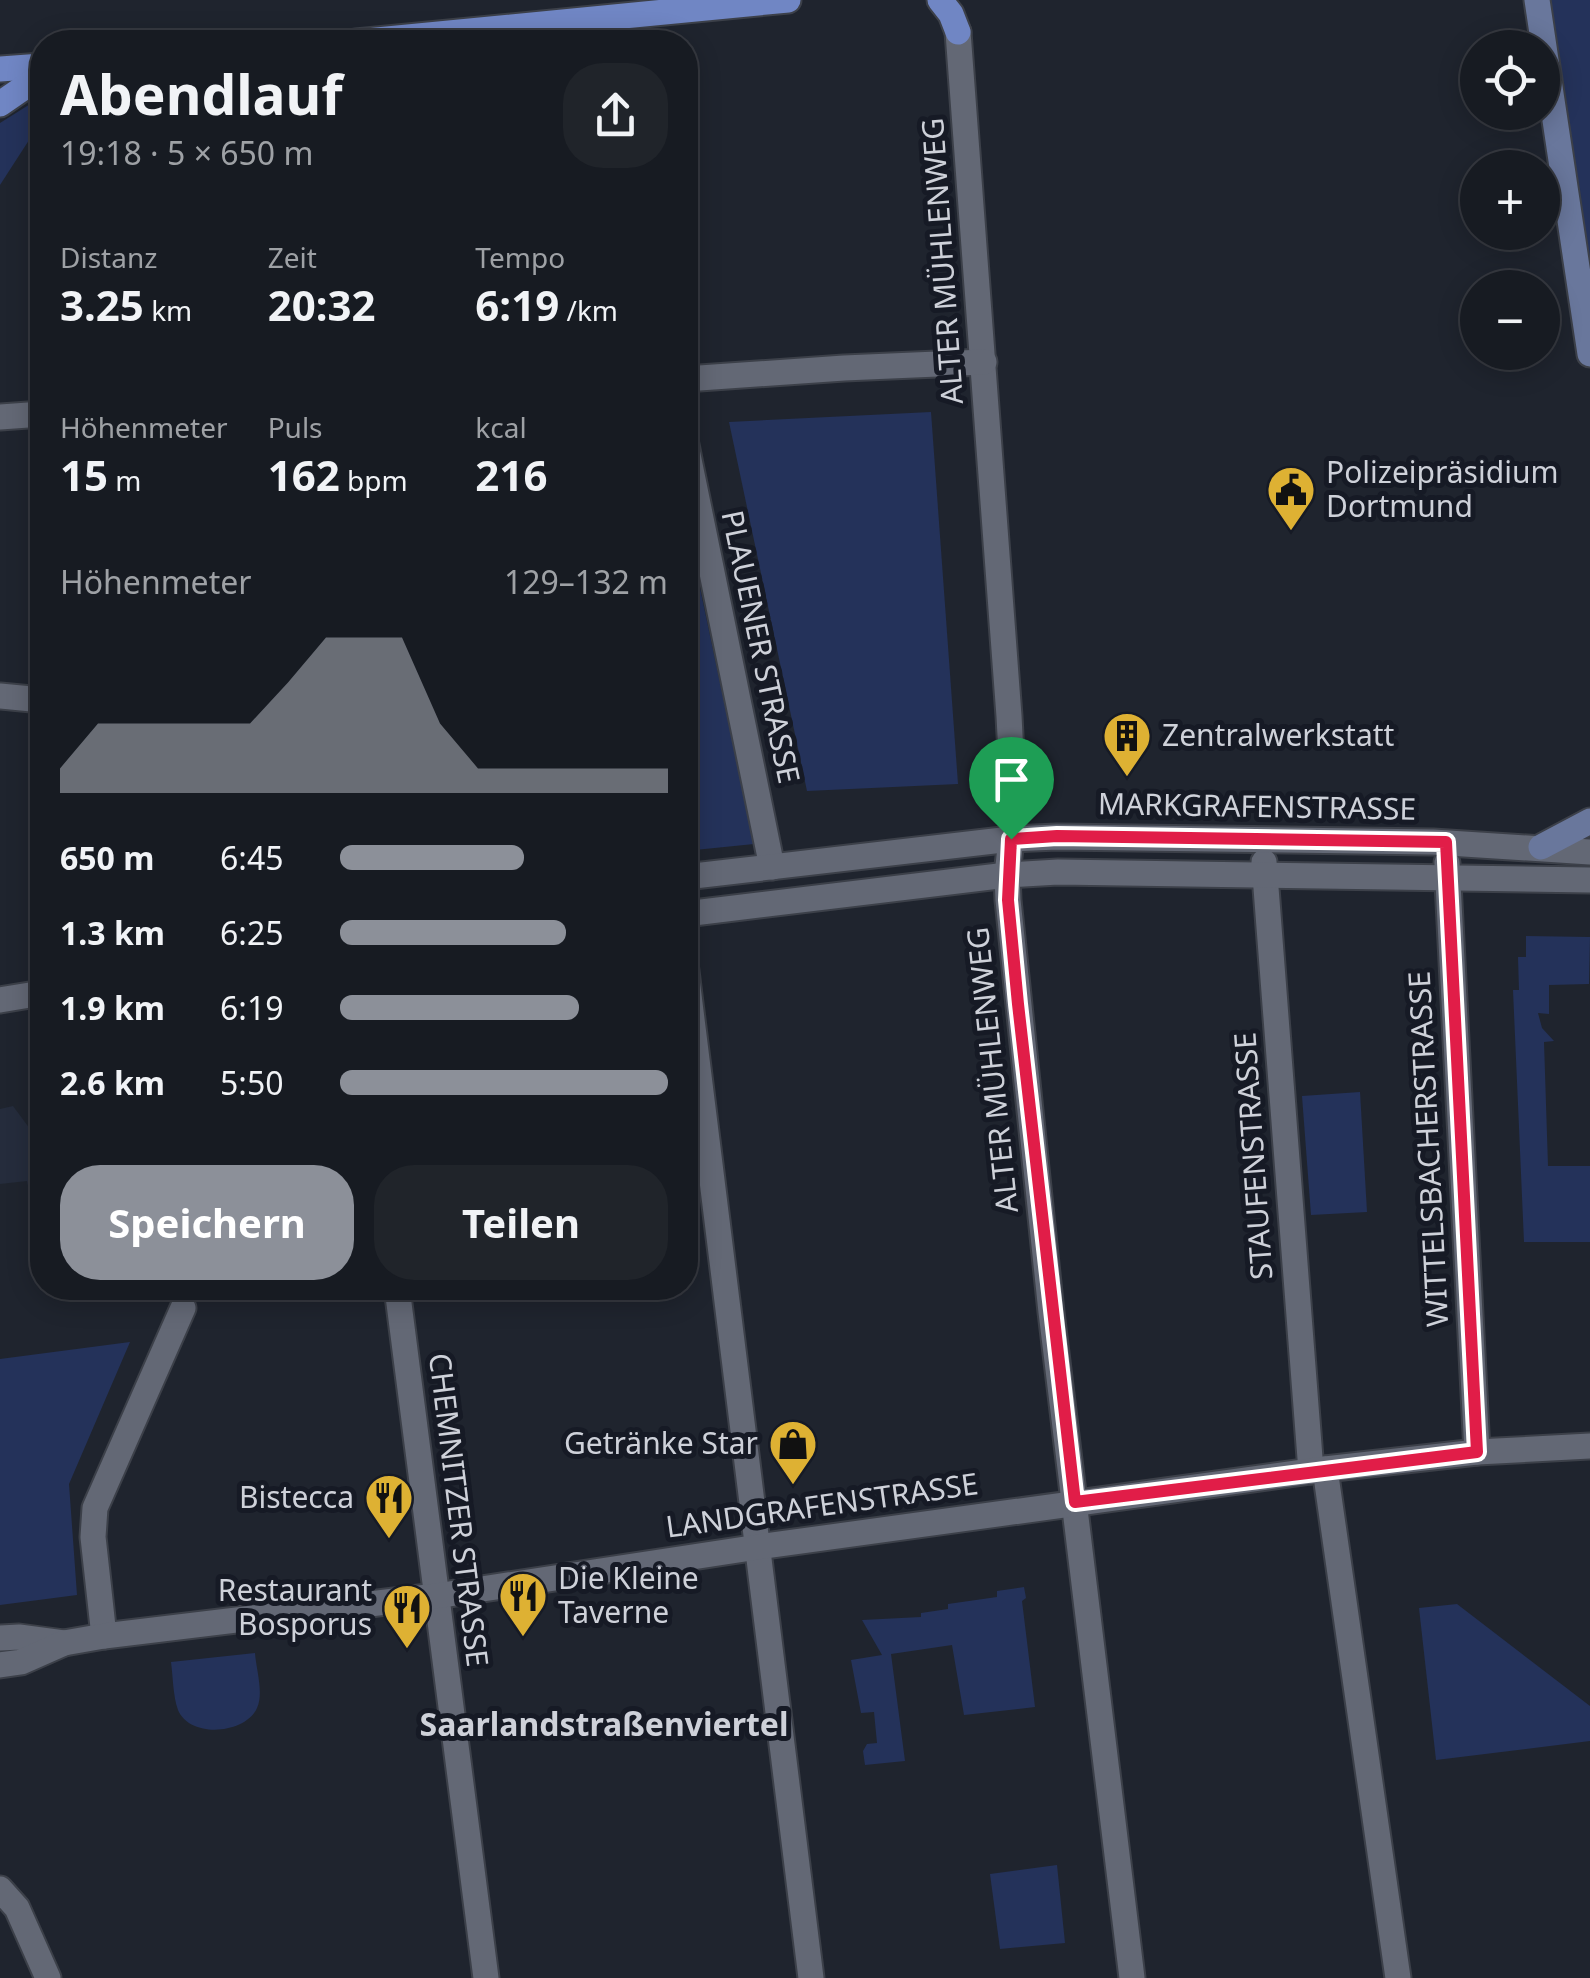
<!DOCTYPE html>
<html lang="de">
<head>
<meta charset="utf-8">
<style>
  body { margin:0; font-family:"Noto Sans",sans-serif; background:#20242a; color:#f1f3f6; height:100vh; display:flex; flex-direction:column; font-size:38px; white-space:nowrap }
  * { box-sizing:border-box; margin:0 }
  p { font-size:32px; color:#9ea1a5 }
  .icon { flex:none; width:55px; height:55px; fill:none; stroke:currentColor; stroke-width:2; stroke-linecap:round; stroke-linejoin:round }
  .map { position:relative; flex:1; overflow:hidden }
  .panel { position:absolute; left:30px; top:30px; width:668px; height:1270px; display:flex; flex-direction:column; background:#171b22; border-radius:40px; box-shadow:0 5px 25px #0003,0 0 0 2px #363940 }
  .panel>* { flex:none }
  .buttons { position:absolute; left:1460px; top:30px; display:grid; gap:20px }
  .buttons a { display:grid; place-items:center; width:100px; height:100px; border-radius:50%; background:#171b22; box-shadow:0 5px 25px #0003,0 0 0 2px #363940; font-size:50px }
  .pin { position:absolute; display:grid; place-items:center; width:85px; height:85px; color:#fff; margin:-102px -42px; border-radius:50% 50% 50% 0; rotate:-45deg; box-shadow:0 0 10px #0007 }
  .pin .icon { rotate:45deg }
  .round { display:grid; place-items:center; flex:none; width:105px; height:105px; border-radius:40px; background:#20242a }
  .overview { display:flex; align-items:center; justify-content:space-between; height:170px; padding:0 30px }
  h1 { font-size:55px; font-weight:700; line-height:75px }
  .metrics { display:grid; grid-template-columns:repeat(3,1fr); gap:15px; height:170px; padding:10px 30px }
  .metrics div { display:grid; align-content:center }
  .metrics b { font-size:42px; font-weight:700 }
  .metrics small { font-size:28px; font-weight:400 }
  .metrics p { font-size:28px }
  .chart { height:280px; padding:20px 30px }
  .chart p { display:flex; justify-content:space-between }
  .chart svg { width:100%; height:180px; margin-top:10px; fill:#8c9099; opacity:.7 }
  .button { display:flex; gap:20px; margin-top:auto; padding:20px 30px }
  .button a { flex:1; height:115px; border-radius:40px; background:#8c9099; color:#fff; font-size:40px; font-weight:700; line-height:115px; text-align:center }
  .button a+a { background:#20242a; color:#f1f3f6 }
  ul { padding:0 30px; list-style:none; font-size:32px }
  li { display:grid; grid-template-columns:160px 120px 1fr; align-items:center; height:75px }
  li i { height:25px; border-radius:12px; background:#8c9099 }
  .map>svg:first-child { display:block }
  .built { fill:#252c3c }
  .green { fill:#24325a }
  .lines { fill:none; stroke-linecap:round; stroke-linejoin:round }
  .street-casing { stroke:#3c4049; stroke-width:29 }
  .secondary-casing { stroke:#3c4049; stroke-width:29 }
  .primary-casing { stroke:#3c4049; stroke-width:29 }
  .street { stroke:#636875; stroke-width:25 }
  .secondary { stroke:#69779c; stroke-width:25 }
  .primary { stroke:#7086c4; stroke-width:25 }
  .route-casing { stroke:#fff; stroke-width:20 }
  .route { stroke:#e11d48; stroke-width:12 }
  .labels { text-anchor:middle; stroke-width:10; stroke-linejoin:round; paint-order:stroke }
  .street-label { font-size:30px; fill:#ced1d9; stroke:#161a25 }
  .poi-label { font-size:30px; fill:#ced1d9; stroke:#161a25; text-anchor:start }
  .neighbourhood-label { font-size:32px; font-weight:bold; fill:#ced1d9; stroke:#161a25 }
</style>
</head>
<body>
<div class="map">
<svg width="1590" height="1978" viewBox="0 0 1590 1978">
  <rect width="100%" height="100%" fill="#1f242e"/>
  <!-- built -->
  <path class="built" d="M13,1106L30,1129L42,1127V1194L30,1196L27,1181L0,1184V1109Z"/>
  <!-- green -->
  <g class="green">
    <path d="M1551,0H1590V282Z"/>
    <path d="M35,101L42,120L0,185V123Z"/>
    <path d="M931,412L958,784L807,791L729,422Z"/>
    <path d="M685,517L754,844L685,851Z"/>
    <path d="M1526,936L1590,937L1589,984L1549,985V1014L1538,1013L1542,1028L1554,1041L1544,1042L1548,1166H1590V1242H1524L1513,990H1519L1518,957H1526Z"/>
    <path d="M1360,1092L1367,1212L1311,1215L1302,1096Z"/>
    <path d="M130,1342L69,1484L77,1595L0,1605V1359Z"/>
    <path d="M1024,1587L1026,1598L1022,1601L1035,1707L964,1715L952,1645L891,1654L905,1761L865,1765L863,1751L867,1744L877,1743L874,1712L861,1713L851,1660L882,1655L862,1620L921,1617V1613L948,1609V1604L997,1597V1591Z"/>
    <path d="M1457,1604L1590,1706V1741L1436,1760L1419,1608Z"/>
    <path d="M255,1653C256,1669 264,1693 257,1708C246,1734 190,1739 178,1710C173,1696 173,1677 171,1662Z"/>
    <path d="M1057,1865L1065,1943L1000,1949L990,1874Z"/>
  </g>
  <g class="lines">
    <!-- street casing -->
    <g class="street-casing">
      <g id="street">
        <path d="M958,32L1009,716L1014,811L1007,875L1008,900L1051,1312L1132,1978"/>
        <path d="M685,379L844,368L984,362"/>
        <path d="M0,417L42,414"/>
        <path d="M685,440L772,867"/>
        <path d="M0,696L42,700"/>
        <path d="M1264,862L1311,1471"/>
        <path d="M1447,863L1477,1452"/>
        <path d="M685,877L1011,839L1057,837L1433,842L1590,852"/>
        <path d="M685,914L1007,875L1058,872L1590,880"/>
        <path d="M685,963L811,1978"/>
        <path d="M0,1000L42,993"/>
        <path d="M397,1288L486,1978"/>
        <path d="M1325,1469L1398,1978"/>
        <path d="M104,1636L93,1537L95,1508L183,1308"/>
        <path d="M0,1638L19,1637L64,1643"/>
        <path d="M0,1665L21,1662L64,1643L104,1636L436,1596L758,1547L1325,1469L1477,1452L1590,1446"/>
        <path d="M0,1889L17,1908L48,1978"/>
      </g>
    </g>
    <!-- secondary casing -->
    <g class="secondary-casing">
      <g id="secondary">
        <path d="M1537,0L1590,354"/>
        <path d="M1541,847L1590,821"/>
      </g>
    </g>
    <!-- primary casing -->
    <g class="primary-casing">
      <g id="primary">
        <path d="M940,0L951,14L958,32"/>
        <path d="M356,42L788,0"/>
        <path d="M0,69L42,66"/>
        <path d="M0,104L42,75"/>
      </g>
    </g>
    <!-- street -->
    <use href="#street" class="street"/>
    <!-- secondary -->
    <use href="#secondary" class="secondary"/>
    <!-- primary -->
    <use href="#primary" class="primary"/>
  </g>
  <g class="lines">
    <!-- route casing -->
    <g class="route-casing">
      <path id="route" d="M1057,836L1446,842L1477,1452L1075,1502L1018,1004L1008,900L1011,839Z"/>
    </g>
    <!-- route -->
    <use href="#route" class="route"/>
  </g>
  <!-- icons -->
  <defs>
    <g id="civic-pin" transform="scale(2.5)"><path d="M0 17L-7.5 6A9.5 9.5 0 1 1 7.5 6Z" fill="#deb133" stroke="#161a25"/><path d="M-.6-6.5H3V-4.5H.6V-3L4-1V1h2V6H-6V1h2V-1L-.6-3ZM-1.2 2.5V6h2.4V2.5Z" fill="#111"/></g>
    <g id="building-pin" transform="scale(2.5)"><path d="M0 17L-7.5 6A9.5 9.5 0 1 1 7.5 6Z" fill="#deb133" stroke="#161a25"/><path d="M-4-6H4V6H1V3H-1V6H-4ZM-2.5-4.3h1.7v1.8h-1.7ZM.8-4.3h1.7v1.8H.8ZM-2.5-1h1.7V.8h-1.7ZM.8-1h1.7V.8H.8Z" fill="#111"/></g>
    <g id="shop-pin" transform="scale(2.5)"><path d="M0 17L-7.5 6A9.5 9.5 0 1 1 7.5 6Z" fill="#deb133" stroke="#161a25"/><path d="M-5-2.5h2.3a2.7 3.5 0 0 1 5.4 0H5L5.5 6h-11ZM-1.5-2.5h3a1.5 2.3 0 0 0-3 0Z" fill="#111"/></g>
    <g id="restaurant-pin" transform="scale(2.5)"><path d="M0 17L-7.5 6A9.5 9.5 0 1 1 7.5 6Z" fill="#deb133" stroke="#161a25"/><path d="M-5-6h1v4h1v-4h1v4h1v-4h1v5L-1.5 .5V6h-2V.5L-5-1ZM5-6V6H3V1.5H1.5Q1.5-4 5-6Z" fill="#111"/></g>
  </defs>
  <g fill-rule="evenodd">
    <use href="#civic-pin" x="1291" y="490"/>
    <use href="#building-pin" x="1127" y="736"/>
    <use href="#shop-pin" x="793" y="1444"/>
    <use href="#restaurant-pin" x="389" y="1498"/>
    <use href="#restaurant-pin" x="523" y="1596"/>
    <use href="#restaurant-pin" x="407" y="1608"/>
  </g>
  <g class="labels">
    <!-- street labels -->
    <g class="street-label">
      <text transform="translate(943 261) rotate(-94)" y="10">ALTER MÜHLENWEG</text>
      <text transform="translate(760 647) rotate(78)" y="10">PLAUENER STRASSE</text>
      <text transform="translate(1257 807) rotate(1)" y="10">MARKGRAFENSTRASSE</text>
      <text transform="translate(993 1070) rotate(-96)" y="10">ALTER MÜHLENWEG</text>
      <text transform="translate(1429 1149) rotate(-93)" y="10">WITTELSBACHERSTRASSE</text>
      <text transform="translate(1254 1156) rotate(-94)" y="10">STAUFENSTRASSE</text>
      <text transform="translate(822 1506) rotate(-8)" y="10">LANDGRAFENSTRASSE</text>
      <text transform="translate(458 1510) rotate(83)" y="10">CHEMNITZER STRASSE</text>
    </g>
    <!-- poi labels -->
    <g class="poi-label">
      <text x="1326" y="483">Polizeipräsidium<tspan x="1326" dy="34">Dortmund</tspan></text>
      <text x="1162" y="746">Zentralwerkstatt</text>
      <text x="758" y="1454" text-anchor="end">Getränke Star</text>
      <text x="354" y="1508" text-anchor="end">Bistecca</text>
      <text x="558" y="1589">Die Kleine<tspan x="558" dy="34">Taverne</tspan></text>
      <text x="372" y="1601" text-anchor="end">Restaurant<tspan x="372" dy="34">Bosporus</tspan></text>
    </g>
    <!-- neighbourhood labels -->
    <g class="neighbourhood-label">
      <text x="604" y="1736">Saarlandstraßenviertel</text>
    </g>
  </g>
</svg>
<div class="buttons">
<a><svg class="icon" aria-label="locate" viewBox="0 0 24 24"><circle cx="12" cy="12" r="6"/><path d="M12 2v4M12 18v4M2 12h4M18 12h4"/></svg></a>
<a>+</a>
<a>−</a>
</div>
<div class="pin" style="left:1011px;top:839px;background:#1e9e55"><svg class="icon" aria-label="arrive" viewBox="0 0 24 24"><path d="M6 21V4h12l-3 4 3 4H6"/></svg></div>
<section class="panel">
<div class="overview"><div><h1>Abendlauf</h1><p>19:18 · 5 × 650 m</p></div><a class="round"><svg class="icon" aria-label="share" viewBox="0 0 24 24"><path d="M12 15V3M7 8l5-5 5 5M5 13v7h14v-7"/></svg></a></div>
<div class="metrics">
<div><p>Distanz</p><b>3.25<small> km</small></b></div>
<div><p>Zeit</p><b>20:32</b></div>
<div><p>Tempo</p><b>6:19<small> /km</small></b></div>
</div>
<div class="metrics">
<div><p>Höhenmeter</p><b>15<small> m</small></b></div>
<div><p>Puls</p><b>162<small> bpm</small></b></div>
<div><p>kcal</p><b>216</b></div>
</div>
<div class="chart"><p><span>Höhenmeter</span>129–132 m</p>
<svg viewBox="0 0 160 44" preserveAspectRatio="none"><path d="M0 44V38L10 27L20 27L30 27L40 27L50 27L60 17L70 6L80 6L90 6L100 27L110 38L120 38L130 38L140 38L150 38L160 38V44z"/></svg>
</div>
<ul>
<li><b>650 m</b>6:45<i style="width:56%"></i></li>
<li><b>1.3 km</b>6:25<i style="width:69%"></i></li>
<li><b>1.9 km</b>6:19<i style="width:73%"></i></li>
<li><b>2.6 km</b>5:50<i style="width:100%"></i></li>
</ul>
<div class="button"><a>Speichern</a><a>Teilen</a></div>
</section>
</div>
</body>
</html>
